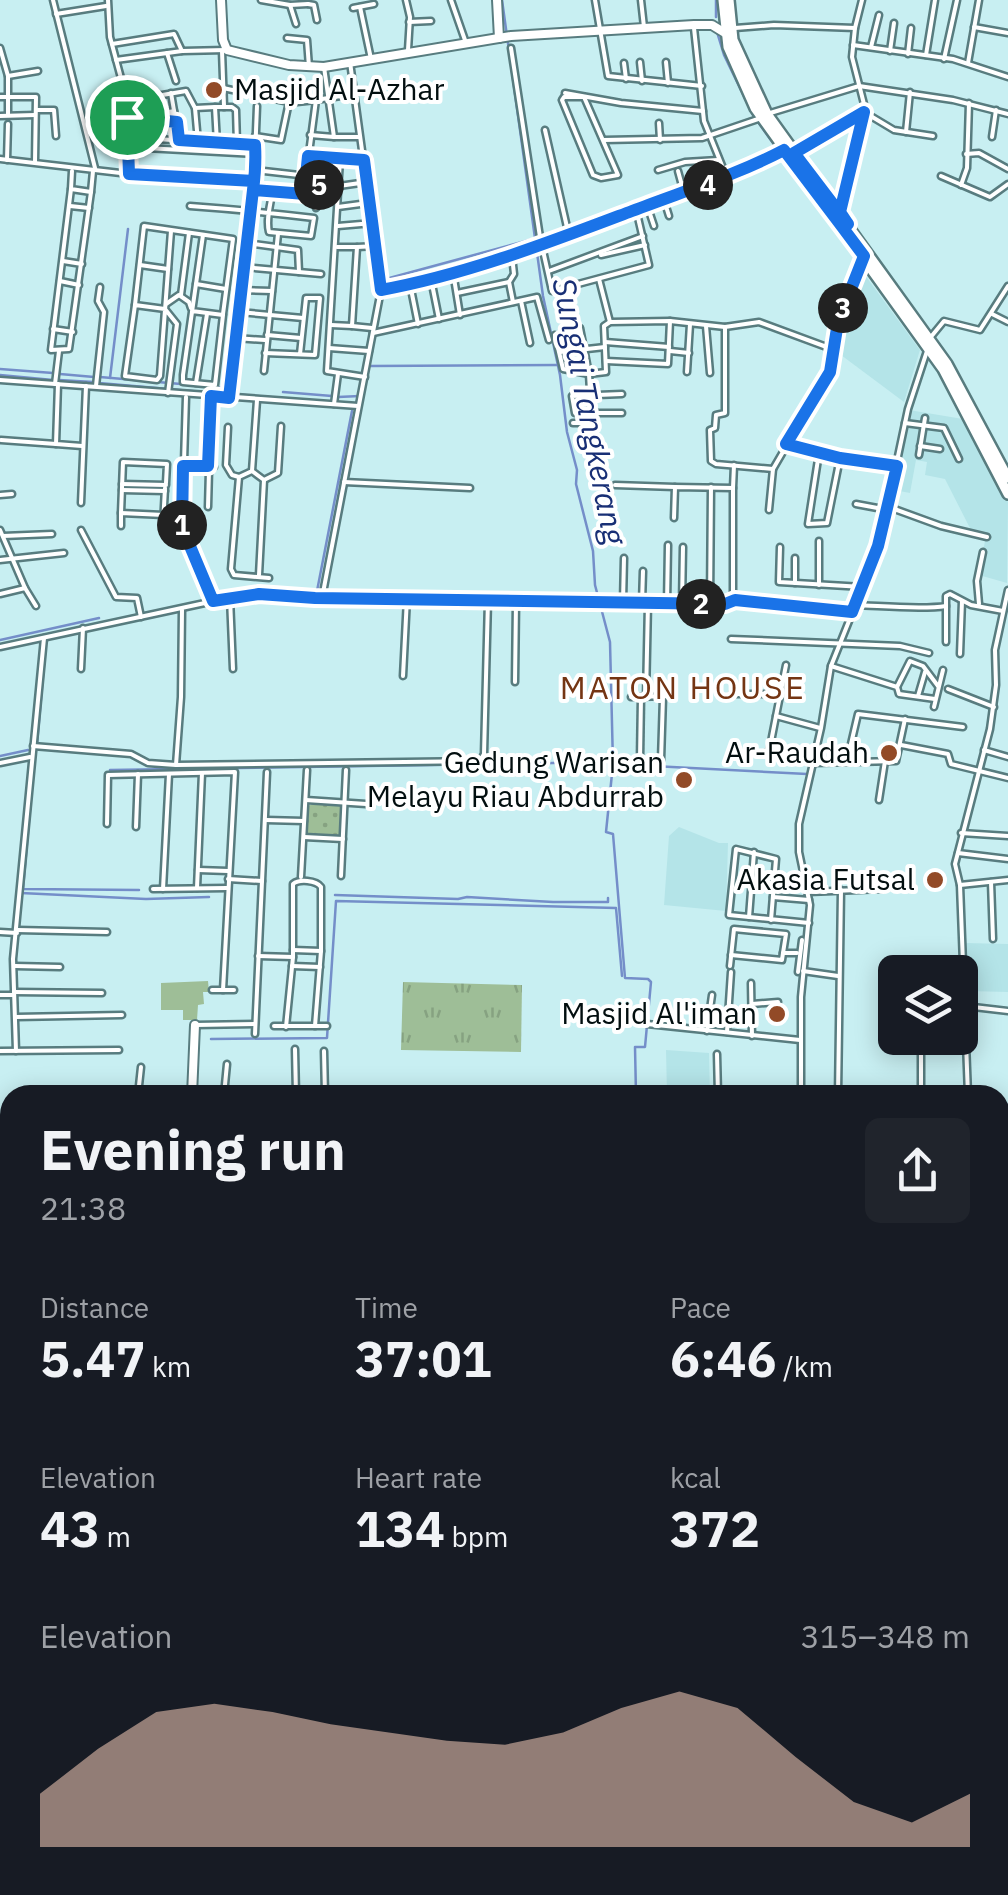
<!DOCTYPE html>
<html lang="en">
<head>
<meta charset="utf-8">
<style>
  body { margin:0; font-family:"IBM Plex Sans",sans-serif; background:#20242c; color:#f1f3f6; height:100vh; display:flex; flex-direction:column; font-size:38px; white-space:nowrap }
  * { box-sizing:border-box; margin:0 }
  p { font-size:32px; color:#9ea1a6 }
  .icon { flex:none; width:55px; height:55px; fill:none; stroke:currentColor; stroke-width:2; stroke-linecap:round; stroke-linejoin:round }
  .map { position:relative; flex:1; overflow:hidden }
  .drawer { position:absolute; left:0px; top:1085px; width:1010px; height:810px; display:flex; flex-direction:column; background:#171b24; border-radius:30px 30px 0 0; box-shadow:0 5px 25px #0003 }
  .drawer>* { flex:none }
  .controls { position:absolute; left:878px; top:955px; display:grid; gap:20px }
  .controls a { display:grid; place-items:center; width:100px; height:100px; border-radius:15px; background:#171b24; box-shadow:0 5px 25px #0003; font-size:50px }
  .pin { position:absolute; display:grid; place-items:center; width:85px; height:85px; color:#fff; margin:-42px; border:5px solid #fff; border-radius:50%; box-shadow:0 2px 10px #0007 }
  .km { position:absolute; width:50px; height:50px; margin:-25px; border-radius:50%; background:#222; color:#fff; font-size:28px; line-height:50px; text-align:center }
  .round { display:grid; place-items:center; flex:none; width:105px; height:105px; border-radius:15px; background:#20242c }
  .summary { display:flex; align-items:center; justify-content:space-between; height:170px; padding:0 40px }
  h1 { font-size:55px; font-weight:800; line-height:75px }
  .stats { display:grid; grid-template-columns:repeat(3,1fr); gap:15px; height:170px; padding:10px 40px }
  .stats div { display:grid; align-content:center }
  .stats b { font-size:50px; font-weight:800 }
  .stats small { font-size:28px; font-weight:400 }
  .stats p { font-size:28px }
  .chart { height:280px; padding:20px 40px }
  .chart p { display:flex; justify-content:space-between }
  .chart svg { width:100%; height:180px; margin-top:10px; fill:#c6a799; opacity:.7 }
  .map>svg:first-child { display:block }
  .built { fill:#b4e4e8 }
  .grass { fill:url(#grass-tufts) }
  .park { fill:url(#park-dots) }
  .pitch { fill:#9ebe97 }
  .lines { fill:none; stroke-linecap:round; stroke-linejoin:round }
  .stream { stroke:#748ec9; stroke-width:2.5 }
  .street-casing { stroke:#587c7f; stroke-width:9 }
  .secondary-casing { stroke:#587c7f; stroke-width:12 }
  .primary-casing { stroke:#587c7f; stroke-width:14 }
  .street { stroke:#fff; stroke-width:4 }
  .secondary { stroke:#fff; stroke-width:8 }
  .primary { stroke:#fff; stroke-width:9 }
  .route-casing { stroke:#fff; stroke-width:20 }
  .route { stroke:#1a73e8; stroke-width:12 }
  .poi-dot { fill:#924a27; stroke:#fff; stroke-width:4 }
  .labels { text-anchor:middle; stroke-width:8; stroke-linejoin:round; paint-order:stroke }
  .poi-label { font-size:30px; fill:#020e0f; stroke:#fff; text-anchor:end }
  .water-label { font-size:32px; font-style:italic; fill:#182f75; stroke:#fff }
  .neighbourhood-label { font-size:32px; letter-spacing:2.5px; fill:#743513; stroke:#fff }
</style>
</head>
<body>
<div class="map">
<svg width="1008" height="1895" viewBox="0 0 1008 1895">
  <defs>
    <pattern id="grass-tufts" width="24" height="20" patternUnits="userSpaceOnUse" patternTransform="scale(2.5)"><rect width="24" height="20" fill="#9ebe97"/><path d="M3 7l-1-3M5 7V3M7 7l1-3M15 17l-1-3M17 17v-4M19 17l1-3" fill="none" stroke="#86a281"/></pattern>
    <pattern id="park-dots" width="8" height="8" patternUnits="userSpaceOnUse" patternTransform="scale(2.5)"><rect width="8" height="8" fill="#9ebe97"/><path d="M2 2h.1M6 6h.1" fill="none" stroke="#86a281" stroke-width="1.8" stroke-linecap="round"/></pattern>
  </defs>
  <rect width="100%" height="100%" fill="#c8eff2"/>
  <!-- built -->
  <g class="built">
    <path d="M862,271L920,350L904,402L837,352L840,328Z"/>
    <path d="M909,410L969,420L1008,502L1007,583L979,575L986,535L972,532L945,479L925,475L927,462L916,460L910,493L894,490Z"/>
    <path d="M679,827L719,843H728L726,911L664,905L669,836Z"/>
    <path d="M965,943L1008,944V992L967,991Z"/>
    <path d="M666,1050L709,1053L710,1095H667Z"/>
  </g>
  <!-- grass -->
  <path class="grass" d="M403,982L522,985L521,1052L401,1050Z"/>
  <!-- park -->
  <path class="park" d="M314,804H340V835L306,834L307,806Z"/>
  <!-- pitch -->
  <path class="pitch" d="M208,981L209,992H203L204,1004L198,1005L197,1020H183V1010H161V983Z"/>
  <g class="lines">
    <!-- stream -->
    <g class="stream">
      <path d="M502,0L543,296L560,375L567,432L577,470L576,484L593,551L595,585L610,642L613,764L606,832L613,834L625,978L648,979L651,982L645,1047H635L636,1095"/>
      <path d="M716,0V17"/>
      <path d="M717,32L724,55L754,117"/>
      <path d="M758,122L778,150"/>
      <path d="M781,155L822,209"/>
      <path d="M371,201L382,280L533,239"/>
      <path d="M368,348L371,330"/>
      <path d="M370,366L558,365"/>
      <path d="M0,369L53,373"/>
      <path d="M60,374L94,377"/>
      <path d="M0,375L53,380"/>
      <path d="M100,377L227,388"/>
      <path d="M110,378L128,229"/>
      <path d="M59,380L93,382"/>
      <path d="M99,383L226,394"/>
      <path d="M283,392L332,396"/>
      <path d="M233,394L330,402"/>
      <path d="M338,397L360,396"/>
      <path d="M219,594C251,585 284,587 317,591L352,411"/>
      <path d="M0,640L99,618"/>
      <path d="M37,744L46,643"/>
      <path d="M35,753L23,889L139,890"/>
      <path d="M0,756L28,750"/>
      <path d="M614,764L807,774"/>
      <path d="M110,770L613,762"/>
      <path d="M21,893L146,899L209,897"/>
      <path d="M335,895L458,899L467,897L553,902H608V898"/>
      <path d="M211,1039L327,1038L336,901L616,908L622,976"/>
      <path d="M0,1415L10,1391"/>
      <path d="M1000,1744L1008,1742"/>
      <path d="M0,1823H10"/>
      <path d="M365,1885H390"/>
      <path d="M394,1885L401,1895"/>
      <path d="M285,1895L286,1885"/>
    </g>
    <!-- street casing -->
    <g class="street-casing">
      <g id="street">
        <path d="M53,0L95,168"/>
        <path d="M108,0L110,37L129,108L125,129L129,172"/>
        <path d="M261,0L290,5L308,4"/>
        <path d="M406,0L410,17L408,50"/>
        <path d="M451,0L466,43"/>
        <path d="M595,0L608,76L702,86"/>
        <path d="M641,0L644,27"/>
        <path d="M308,4L314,5L317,20"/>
        <path d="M290,5L296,24"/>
        <path d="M360,7L371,59"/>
        <path d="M353,8L374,4"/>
        <path d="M56,14L106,6"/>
        <path d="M409,22L431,21"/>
        <path d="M974,27L1008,33"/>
        <path d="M694,28L704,121L727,178"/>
        <path d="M735,28L774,25L855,28"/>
        <path d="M287,38L307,40L309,67"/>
        <path d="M112,44L174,34L182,51"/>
        <path d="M853,45L953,59L1008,77"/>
        <path d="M871,47L879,15"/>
        <path d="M0,48L8,76V115"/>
        <path d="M511,48L540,237L552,291L649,265L636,209"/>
        <path d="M222,51L224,106"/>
        <path d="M890,51L894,23"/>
        <path d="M167,53L176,81"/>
        <path d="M908,54L911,28"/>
        <path d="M926,55L935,0"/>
        <path d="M944,59L957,0"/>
        <path d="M116,60L182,51L226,50"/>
        <path d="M640,62L642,81"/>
        <path d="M666,62L668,83"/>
        <path d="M624,63L626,79"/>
        <path d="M968,63L979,0"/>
        <path d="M8,76L38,71"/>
        <path d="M223,88L289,102L281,140L255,136"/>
        <path d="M171,93L179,140"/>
        <path d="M565,93L621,103L703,111"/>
        <path d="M0,97H36L35,162"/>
        <path d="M564,97H584L618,175L601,178L593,175L562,100Z"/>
        <path d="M127,101L186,91L195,108L198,142"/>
        <path d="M297,102L316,100"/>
        <path d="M224,107H232L236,110L237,144L255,145"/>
        <path d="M195,108L215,107"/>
        <path d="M37,110H54L56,136"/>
        <path d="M767,114L859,86L953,100L1008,114"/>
        <path d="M0,116L35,115"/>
        <path d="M127,117L177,122"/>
        <path d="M144,117L174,111"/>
        <path d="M659,123L660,140"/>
        <path d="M545,130L569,236"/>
        <path d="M906,132L910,92"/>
        <path d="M310,135L334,137L324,67"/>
        <path d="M127,137L217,143L215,107H224"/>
        <path d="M334,137H359"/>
        <path d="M992,137L996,110"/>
        <path d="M604,140L702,138L761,118"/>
        <path d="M217,143L237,144"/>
        <path d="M127,147L256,154"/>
        <path d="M794,153L864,112L894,130L933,136"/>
        <path d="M966,154L979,153L1008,169"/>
        <path d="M307,157L362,160"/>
        <path d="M0,159L129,174L254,181"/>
        <path d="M7,160L8,124"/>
        <path d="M340,160L327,371L365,377"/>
        <path d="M255,170L317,177L320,181L316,208"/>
        <path d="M658,170L685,162L718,160"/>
        <path d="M72,171L71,189L91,192L93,171"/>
        <path d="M678,171L684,193"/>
        <path d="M306,176L316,100L353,94"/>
        <path d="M941,176L990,197L1008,184"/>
        <path d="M961,185L967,168L969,103"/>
        <path d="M339,186L367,182"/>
        <path d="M71,189L51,350L69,349L91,192"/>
        <path d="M253,190L318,195"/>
        <path d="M664,200L669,216"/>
        <path d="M647,205L654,226"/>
        <path d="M70,206L89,208"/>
        <path d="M190,206C232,209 273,213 314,218L311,236L269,232C266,220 270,206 272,194"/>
        <path d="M338,207L368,203"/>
        <path d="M840,212L865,108L852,57L855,28L862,0"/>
        <path d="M338,226L373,223"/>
        <path d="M246,243L298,250L299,272"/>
        <path d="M357,247L377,246"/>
        <path d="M601,255L645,245"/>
        <path d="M512,256L514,274L509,282L513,302"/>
        <path d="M63,261L82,264"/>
        <path d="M140,265L168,269"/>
        <path d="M244,267L321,274"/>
        <path d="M549,271L643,236"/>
        <path d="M453,272L460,315"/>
        <path d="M431,279L439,319"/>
        <path d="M599,279L610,322"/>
        <path d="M60,281L79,285"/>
        <path d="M196,284L226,289"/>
        <path d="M410,284L418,324"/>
        <path d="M241,290L272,291"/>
        <path d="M381,290C468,274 549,243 631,211C682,191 733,177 782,151"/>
        <path d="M457,293L509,282"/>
        <path d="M181,295L189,233"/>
        <path d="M521,301L530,343"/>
        <path d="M166,304L179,295L189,302L191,308"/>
        <path d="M135,305L144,226L233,239L223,314"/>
        <path d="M192,311L223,315L215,385L183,382V375L203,235"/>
        <path d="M239,312L303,318"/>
        <path d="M992,314L1008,322"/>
        <path d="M331,325L352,326L357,247H337"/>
        <path d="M352,326L372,328"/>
        <path d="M706,326L710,373"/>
        <path d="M725,327V413L716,415L715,428L710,430L711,461L716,464L773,469"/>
        <path d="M580,328L589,374L592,426"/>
        <path d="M53,329L73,332"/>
        <path d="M373,333L537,297L549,340"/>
        <path d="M267,335L301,338"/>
        <path d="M555,335L563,369L589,374L606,372L604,326L610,322L670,321L725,327L759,322L832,349"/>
        <path d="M235,338L265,340"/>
        <path d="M930,338L944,321L980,330L1008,286"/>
        <path d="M605,342L669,347"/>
        <path d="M329,348L369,351"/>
        <path d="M670,351L689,353"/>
        <path d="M560,352L605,347"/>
        <path d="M265,353L315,355L320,298H306L300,354"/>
        <path d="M606,361L668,364L670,321"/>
        <path d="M264,371L278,234"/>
        <path d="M687,372L690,324"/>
        <path d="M0,380L358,406"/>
        <path d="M196,383L207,314"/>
        <path d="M55,384L59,351"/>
        <path d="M58,384L56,444L82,446"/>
        <path d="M96,386L104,312L98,301L100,287"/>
        <path d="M168,393L177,324L165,309L135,305L125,376L157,380L160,376L171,231"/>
        <path d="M186,397L182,527L213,601"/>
        <path d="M229,398L254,181L257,106"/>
        <path d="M257,400L252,471L239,477L231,569L234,575L269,578"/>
        <path d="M334,404L338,374"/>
        <path d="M622,413H575L572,396L622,394"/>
        <path d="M573,423H592"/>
        <path d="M905,423L944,428L959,459"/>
        <path d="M228,427L226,465L232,475L239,477"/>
        <path d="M1,440L56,444"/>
        <path d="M786,444L840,458L897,466"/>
        <path d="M920,446L940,449"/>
        <path d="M819,453L808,524L827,523L840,458"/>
        <path d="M919,455L925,418"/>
        <path d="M183,466L214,467"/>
        <path d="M252,471L264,480L259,575"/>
        <path d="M264,480L278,473L281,426"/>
        <path d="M344,482L470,488"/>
        <path d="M122,484L166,485"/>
        <path d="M615,485L675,487"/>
        <path d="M122,490L165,491"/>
        <path d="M0,495L12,494"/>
        <path d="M81,503L86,386"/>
        <path d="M856,504L888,510"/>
        <path d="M208,507L211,397"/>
        <path d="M889,507L941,526L987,537"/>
        <path d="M769,510L773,469L829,373L838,322L862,261"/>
        <path d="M121,513L123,462L167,464L166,483"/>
        <path d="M674,518L675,487L733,488L734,465"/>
        <path d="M163,524L165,488"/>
        <path d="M121,526V513L164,515"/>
        <path d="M0,530L25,588"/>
        <path d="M81,530L116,597L137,598L141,617"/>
        <path d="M3,536L52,534"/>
        <path d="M819,541V585"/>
        <path d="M780,547L779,582L863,587"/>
        <path d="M0,560L64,553"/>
        <path d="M795,583V558"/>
        <path d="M0,594L25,588L36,606"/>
        <path d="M230,598L233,669"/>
        <path d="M322,598L381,290L350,62"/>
        <path d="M733,601V488"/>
        <path d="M623,602L624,558"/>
        <path d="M642,603L643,571"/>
        <path d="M667,604L668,545"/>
        <path d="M682,604L683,547"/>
        <path d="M710,604L711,487"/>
        <path d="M979,604L977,581L983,552"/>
        <path d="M856,605C883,606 921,610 946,606V596L950,594L971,605L1003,611"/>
        <path d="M946,606V642"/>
        <path d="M731,639L900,646L929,653"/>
        <path d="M0,647L242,595L315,598L725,605L735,600L852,613"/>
        <path d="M960,654L962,601"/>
        <path d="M831,666L897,687L899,694L935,699"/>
        <path d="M81,669L83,628"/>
        <path d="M403,676L407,598"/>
        <path d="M515,682L516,602"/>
        <path d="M897,687L910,661L923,666L938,686"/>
        <path d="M948,689L994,707"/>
        <path d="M732,694H780"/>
        <path d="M918,696L925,672"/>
        <path d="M631,697L673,696"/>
        <path d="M646,697L648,603"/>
        <path d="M934,707L943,670"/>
        <path d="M776,716L820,728"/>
        <path d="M901,745L948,754L951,764L1008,778"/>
        <path d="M33,746L131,754L148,763L176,765L480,761L484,754L488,600"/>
        <path d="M984,750L1008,757"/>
        <path d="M765,753L769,752L786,665"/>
        <path d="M640,759L641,697"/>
        <path d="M661,760L663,697"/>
        <path d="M847,761L858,714L963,727"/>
        <path d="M0,763L30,757"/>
        <path d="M814,763L896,761L905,719"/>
        <path d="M176,765L181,697L182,610"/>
        <path d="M306,800L366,804"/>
        <path d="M879,800L885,761"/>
        <path d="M266,820L304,821"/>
        <path d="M107,824L108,775L235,772L223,990H212"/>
        <path d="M136,827L138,774"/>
        <path d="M961,833L1008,836"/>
        <path d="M304,837L343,839"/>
        <path d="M958,853L1008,859"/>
        <path d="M198,870L228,871"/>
        <path d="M341,876L346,770"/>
        <path d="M301,877L307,770"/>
        <path d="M228,879L262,881"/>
        <path d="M991,882L993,939"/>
        <path d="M960,885L1008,880"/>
        <path d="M197,888L202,773"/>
        <path d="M153,889L227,888"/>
        <path d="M163,889L169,774"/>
        <path d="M808,892L883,889L908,880"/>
        <path d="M773,897L809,900"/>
        <path d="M749,917L754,852"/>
        <path d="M771,920L776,859L736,849L729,915L809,923"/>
        <path d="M17,930L107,932"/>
        <path d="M0,932L17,933"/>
        <path d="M293,950L321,951"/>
        <path d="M731,955L782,960L783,953H797"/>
        <path d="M258,956L293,957"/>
        <path d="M15,966L60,967"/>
        <path d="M292,966L320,967"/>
        <path d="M730,966L734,929L786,934L783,953"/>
        <path d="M803,971L838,976"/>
        <path d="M798,972L802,940"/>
        <path d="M903,972L905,961L964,971"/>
        <path d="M751,983L752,1036"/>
        <path d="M223,990H234"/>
        <path d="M14,992L102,993"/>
        <path d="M0,995H14"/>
        <path d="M752,1004L778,1002"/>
        <path d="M965,1006L1008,1011"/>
        <path d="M16,1017L122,1015"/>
        <path d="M647,1024L800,1040"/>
        <path d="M195,1025L255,1024"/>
        <path d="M274,1026H315L321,951V887C316,880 299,879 293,884V957L286,1027"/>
        <path d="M315,1026H327"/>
        <path d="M707,1031L712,995"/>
        <path d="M727,1032L731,972"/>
        <path d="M255,1034L267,772"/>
        <path d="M921,1038V1095"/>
        <path d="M295,1049L296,1095"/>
        <path d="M0,1051L119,1050"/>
        <path d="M16,1051L13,959L44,638"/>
        <path d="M324,1051L325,1095"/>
        <path d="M717,1054L718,1095"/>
        <path d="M138,1095L141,1067"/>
        <path d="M224,1095L227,1064"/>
        <path d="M801,1095V997L810,905L799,852V824L821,728L831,666L879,546L908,409L927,351"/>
        <path d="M838,1095L841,890"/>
        <path d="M968,1095L960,885L955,864L990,729L996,685L995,650L1008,590"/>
        <path d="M1000,1255L1008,1254"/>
        <path d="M1000,1414L1008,1393"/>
        <path d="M1000,1474L1008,1458"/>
        <path d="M1000,1523L1008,1518"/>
        <path d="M1000,1551L1008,1547"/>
        <path d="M1000,1560L1008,1568"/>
        <path d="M1000,1601L1008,1605"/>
        <path d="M1000,1630H1008"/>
        <path d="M1000,1710L1008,1709"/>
        <path d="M1000,1739L1008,1738"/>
        <path d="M1000,1749H1008"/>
        <path d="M1000,1777L1008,1778"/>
        <path d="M1000,1814L1008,1815"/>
        <path d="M0,1828L10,1827"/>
        <path d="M1000,1832L1008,1833"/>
        <path d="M1000,1851L1008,1852"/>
        <path d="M0,1853L9,1852L6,1895"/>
        <path d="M85,1885V1895"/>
        <path d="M128,1885V1895"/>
        <path d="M145,1885L146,1895"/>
        <path d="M162,1885L163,1895"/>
        <path d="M181,1885V1895"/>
        <path d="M189,1885L190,1895"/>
        <path d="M206,1885L207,1895"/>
        <path d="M223,1885L224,1895"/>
        <path d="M421,1885L422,1895"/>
        <path d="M439,1885L440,1895"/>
        <path d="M455,1885L457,1895"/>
        <path d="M515,1885L519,1895"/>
        <path d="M529,1885L534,1895"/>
        <path d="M557,1885L559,1895"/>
        <path d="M592,1885L594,1895"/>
        <path d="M627,1885L629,1895"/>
        <path d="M665,1885L667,1895"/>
        <path d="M694,1885L696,1895"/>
        <path d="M715,1885L716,1895"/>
        <path d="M823,1885L826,1895"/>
        <path d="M190,1892L224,1888"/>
        <path d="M291,1895V1885"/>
        <path d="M469,1895L517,1891"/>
      </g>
    </g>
    <!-- secondary casing -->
    <g class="secondary-casing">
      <g id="secondary">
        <path d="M221,0L223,40L227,50L289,65L324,67L511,36L694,25H712L725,33"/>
        <path d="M497,0L499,38"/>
        <path d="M192,1095L195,1025"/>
        <path d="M913,1885L915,1895"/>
      </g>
    </g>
    <!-- primary casing -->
    <g class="primary-casing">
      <g id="primary">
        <path d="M723,0L728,47L755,108L943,369L1008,494"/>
        <path d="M729,0L733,40L767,114L947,364L1008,478"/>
        <path d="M0,1165H10"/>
        <path d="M1000,1166H1008"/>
        <path d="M0,1175H10"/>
        <path d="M1000,1176H1008"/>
      </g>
    </g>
    <!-- street -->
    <use href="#street" class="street"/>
    <!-- secondary -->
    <use href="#secondary" class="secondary"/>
    <!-- primary -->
    <use href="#primary" class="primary"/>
  </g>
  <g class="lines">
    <!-- route casing -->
    <g class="route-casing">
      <path id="route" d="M127,117L177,122L179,140L255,145C256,160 255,175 253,190L229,398L211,396L208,466H183L182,527L213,601L259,594L315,598L725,604L735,600L852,612L878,546L897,466L840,458L786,444L830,372L838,322L864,256L843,228L848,224L840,212L864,112L794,153L848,224L843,228L784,150C734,176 684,191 632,211C550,242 468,274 381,290L364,160L308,156L306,176L319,179L318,195L253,190L254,181L129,174L127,117"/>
    </g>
    <!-- route -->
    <use href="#route" class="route"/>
  </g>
  <!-- markers -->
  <g class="poi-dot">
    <circle cx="214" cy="90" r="10"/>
    <circle cx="889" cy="753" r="10"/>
    <circle cx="684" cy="780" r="10"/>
    <circle cx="935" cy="880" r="10"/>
    <circle cx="777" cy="1014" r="10"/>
  </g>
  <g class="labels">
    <!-- poi labels -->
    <g class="poi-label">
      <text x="234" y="100" text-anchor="start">Masjid Al-Azhar</text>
      <text x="869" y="763">Ar-Raudah</text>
      <text x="664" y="773">Gedung Warisan<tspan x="664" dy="34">Melayu Riau Abdurrab</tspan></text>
      <text x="915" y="890">Akasia Futsal</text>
      <text x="757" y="1024">Masjid Al'iman</text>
    </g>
    <!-- water labels -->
    <g class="water-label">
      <text transform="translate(589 411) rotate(79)" y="11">Sungai Tangkerang</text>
    </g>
    <!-- neighbourhood labels -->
    <g class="neighbourhood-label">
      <text x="683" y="699">MATON HOUSE</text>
    </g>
  </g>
</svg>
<div class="controls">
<a><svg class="icon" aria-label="layers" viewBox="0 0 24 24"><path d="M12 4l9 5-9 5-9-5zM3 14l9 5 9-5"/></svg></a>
</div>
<div class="pin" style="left:127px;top:117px;background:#1e9e55"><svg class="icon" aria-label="arrive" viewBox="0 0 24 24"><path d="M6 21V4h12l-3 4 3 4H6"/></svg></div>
<b class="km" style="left:182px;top:525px">1</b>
<b class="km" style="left:701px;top:604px">2</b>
<b class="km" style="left:843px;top:308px">3</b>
<b class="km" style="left:708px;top:185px">4</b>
<b class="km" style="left:319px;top:185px">5</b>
<section class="drawer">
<div class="summary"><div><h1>Evening run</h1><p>21:38</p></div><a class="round"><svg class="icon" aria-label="share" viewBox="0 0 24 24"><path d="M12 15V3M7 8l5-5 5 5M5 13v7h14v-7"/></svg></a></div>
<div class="stats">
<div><p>Distance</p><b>5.47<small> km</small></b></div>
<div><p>Time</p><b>37:01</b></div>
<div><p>Pace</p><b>6:46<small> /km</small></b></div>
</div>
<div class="stats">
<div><p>Elevation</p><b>43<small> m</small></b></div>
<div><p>Heart rate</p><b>134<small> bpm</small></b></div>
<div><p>kcal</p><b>372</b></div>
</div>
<div class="chart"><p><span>Elevation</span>315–348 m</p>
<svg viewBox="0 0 160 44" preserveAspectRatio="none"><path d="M0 44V31L10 20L20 11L30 9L40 11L50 14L60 16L70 18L80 19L90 16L100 10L110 6L120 10L130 22L140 33L150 38L160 31V44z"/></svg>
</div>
</section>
</div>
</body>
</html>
